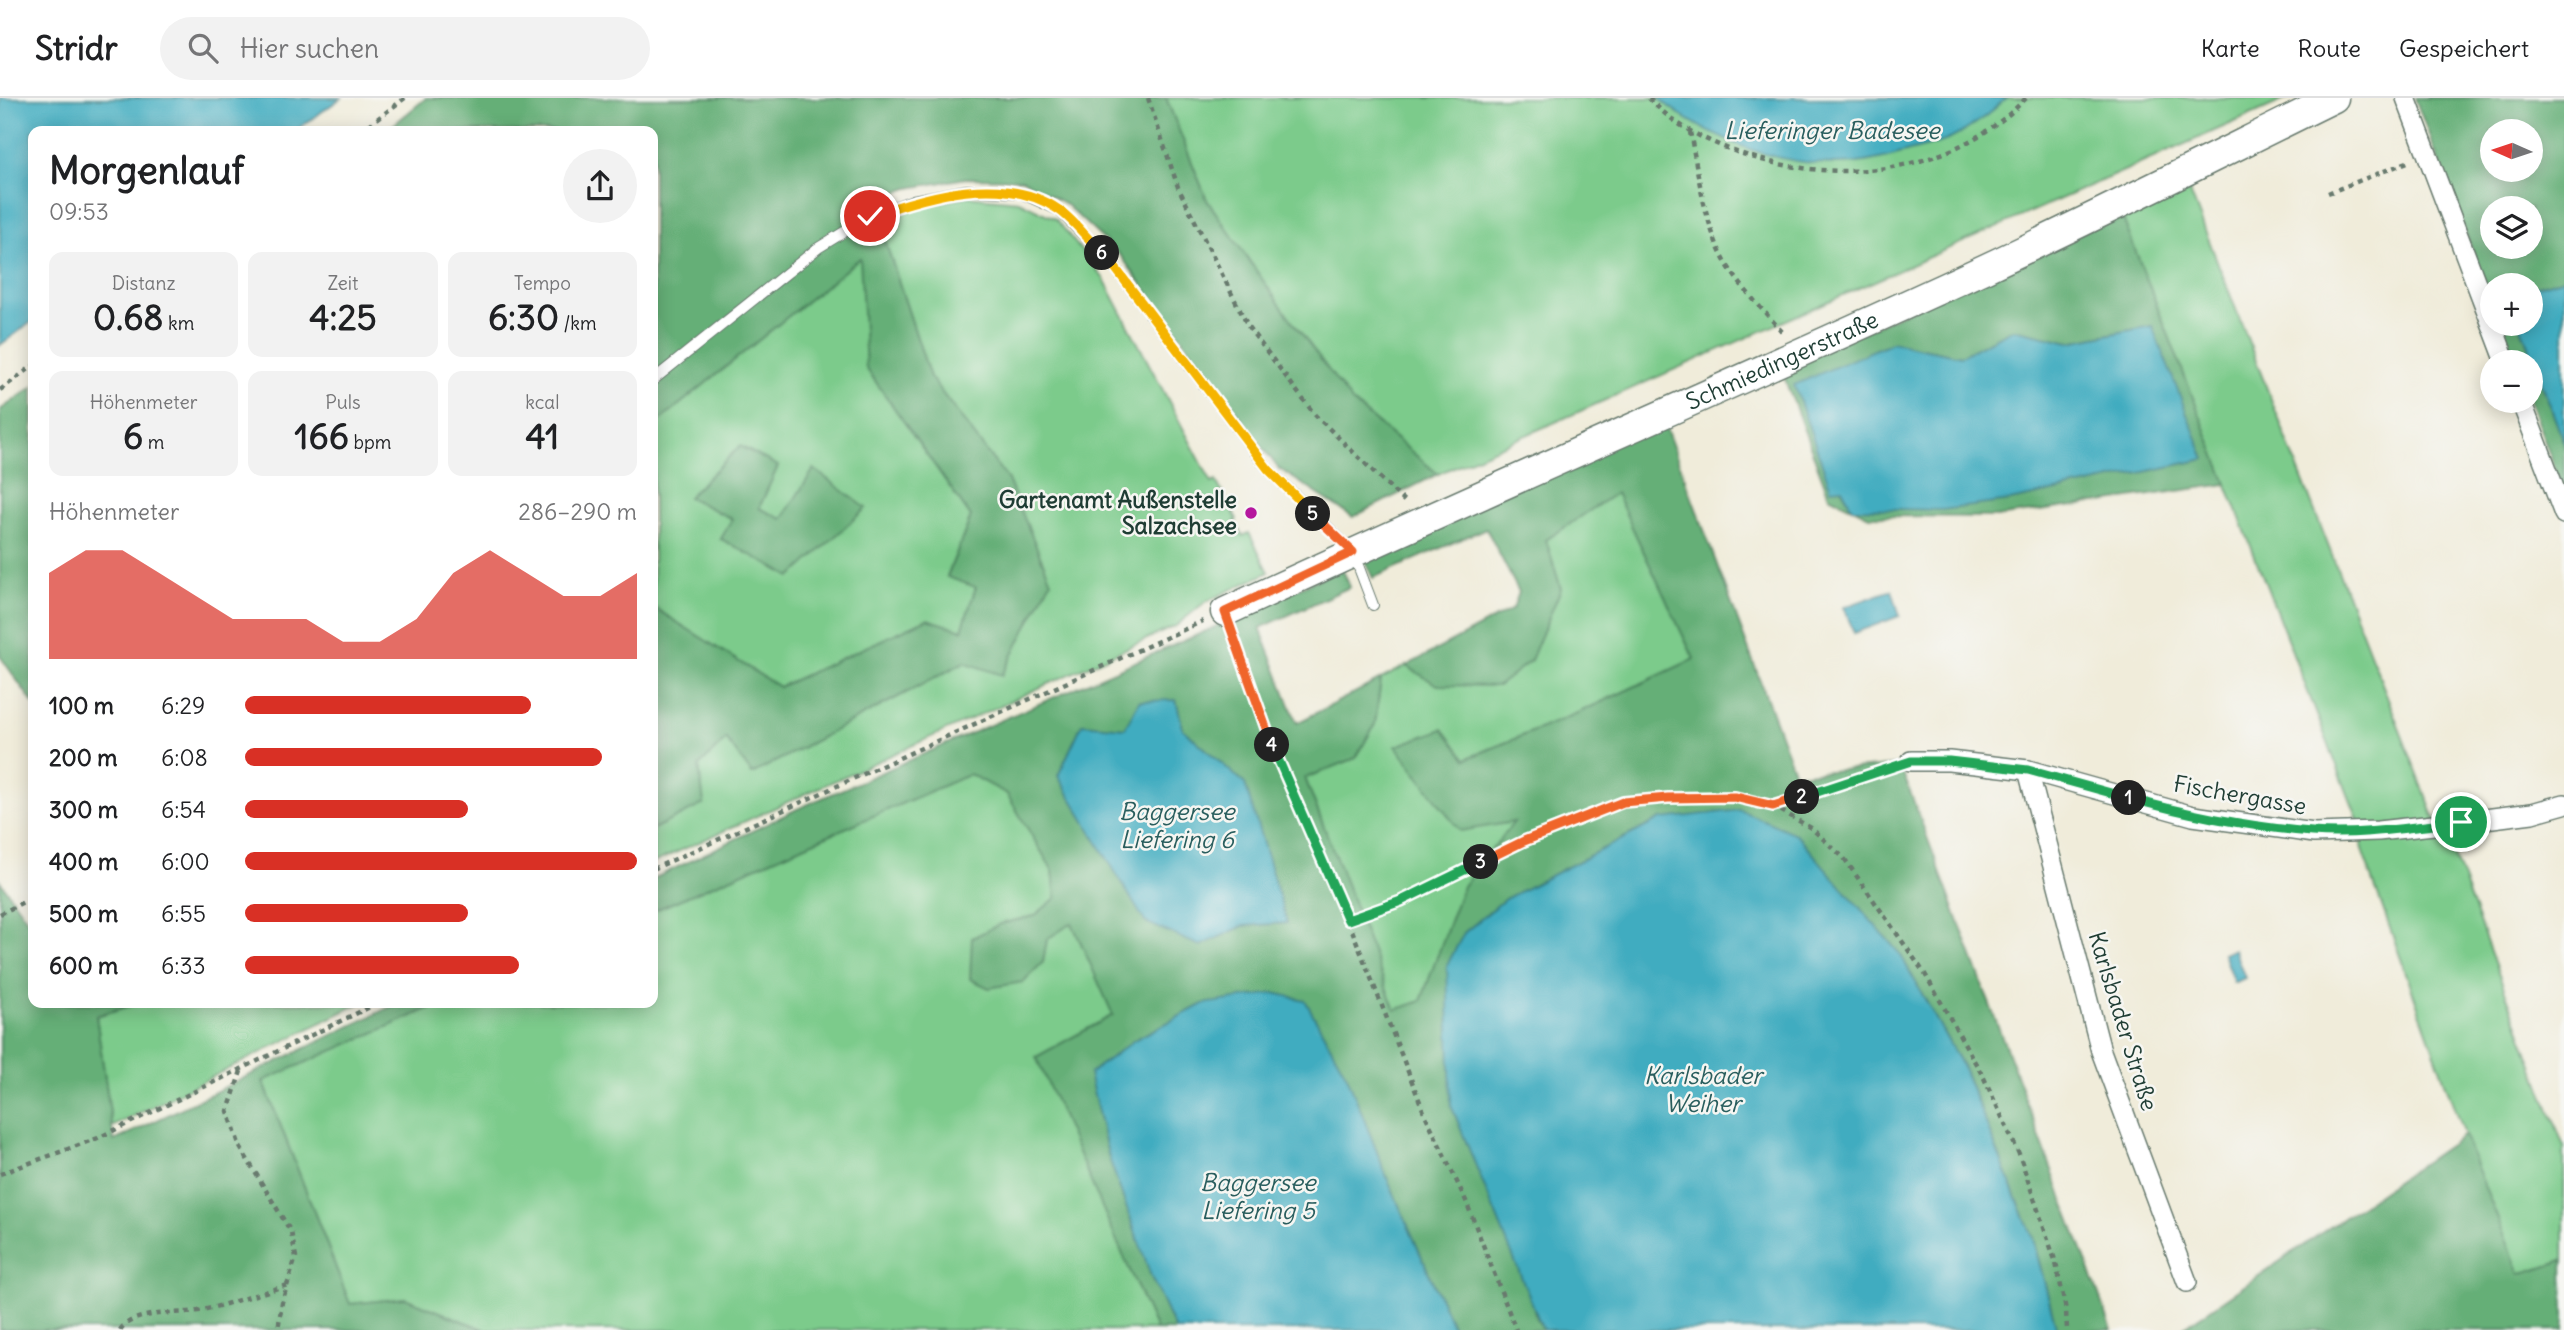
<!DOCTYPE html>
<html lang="de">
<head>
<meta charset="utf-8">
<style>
  body { margin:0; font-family:Delius,sans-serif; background:#f2f2f2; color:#202124; height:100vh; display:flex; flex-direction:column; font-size:26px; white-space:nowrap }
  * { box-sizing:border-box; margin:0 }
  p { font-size:23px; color:#757577 }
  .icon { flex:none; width:38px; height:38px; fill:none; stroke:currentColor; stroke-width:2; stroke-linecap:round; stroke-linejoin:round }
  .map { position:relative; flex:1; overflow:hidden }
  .drawer { position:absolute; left:28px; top:28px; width:630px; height:882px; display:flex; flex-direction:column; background:#fff; border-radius:14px; box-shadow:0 4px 18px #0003 }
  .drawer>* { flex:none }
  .needle { width:46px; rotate:273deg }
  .buttons { position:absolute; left:2480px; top:21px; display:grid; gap:14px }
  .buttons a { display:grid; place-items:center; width:63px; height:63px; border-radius:50%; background:#fff; box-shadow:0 4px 18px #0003; font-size:35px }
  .pin { position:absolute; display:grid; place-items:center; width:60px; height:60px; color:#fff; margin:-30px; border:4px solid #fff; border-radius:50%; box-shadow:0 2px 7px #0007 }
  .km { position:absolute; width:35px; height:35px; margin:-18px; border-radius:50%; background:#222; color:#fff; font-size:19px; line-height:35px; text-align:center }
  .round { display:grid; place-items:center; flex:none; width:74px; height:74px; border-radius:37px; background:#f2f2f2 }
  .overview { display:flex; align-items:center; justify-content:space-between; height:119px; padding:0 21px }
  h1 { font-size:38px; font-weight:800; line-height:52px }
  .figures { display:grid; grid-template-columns:repeat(3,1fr); gap:10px; height:119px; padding:7px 21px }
  .figures div { display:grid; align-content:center; border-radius:14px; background:#f2f2f2; text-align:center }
  .figures b { font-size:35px; font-weight:800 }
  .figures small { font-size:19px; font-weight:400 }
  .figures p { font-size:19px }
  .chart { height:196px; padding:14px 21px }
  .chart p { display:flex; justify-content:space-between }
  .chart svg { width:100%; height:126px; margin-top:7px; fill:#d93025; opacity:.7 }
  ul { padding:0 21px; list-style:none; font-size:23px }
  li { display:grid; grid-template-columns:112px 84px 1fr; align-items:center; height:52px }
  li i { height:18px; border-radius:9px; background:#d93025 }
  header { display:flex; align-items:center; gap:42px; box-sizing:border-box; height:98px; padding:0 35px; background:#fff; border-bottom:2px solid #e0e0e0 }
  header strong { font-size:33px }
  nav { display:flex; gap:38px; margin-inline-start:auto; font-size:24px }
  .search { width:490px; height:63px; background:#f2f2f2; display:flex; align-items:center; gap:18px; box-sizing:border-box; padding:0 24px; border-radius:38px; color:#757577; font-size:26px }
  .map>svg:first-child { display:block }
  .green { fill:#7ccb8b; stroke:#4e8460; stroke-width:2; fill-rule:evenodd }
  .forest { fill:#65af77; stroke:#427656; stroke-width:2; fill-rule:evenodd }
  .water { fill:#41acc0; stroke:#30747a; stroke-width:2 }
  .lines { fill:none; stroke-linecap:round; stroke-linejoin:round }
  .lane-casing { stroke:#687a6e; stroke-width:12 }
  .street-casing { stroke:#687a6e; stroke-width:22 }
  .secondary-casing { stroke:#687a6e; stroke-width:31 }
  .path { stroke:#687a6e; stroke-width:4.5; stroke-dasharray:5 5; stroke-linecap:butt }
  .lane { stroke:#fff; stroke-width:10 }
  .street { stroke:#fff; stroke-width:19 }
  .secondary { stroke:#fff; stroke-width:28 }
  .split-1-casing { stroke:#fff; stroke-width:14 }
  .split-2-casing { stroke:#fff; stroke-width:14 }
  .split-3-casing { stroke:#fff; stroke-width:14 }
  .split-4-casing { stroke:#fff; stroke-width:14 }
  .split-5-casing { stroke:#fff; stroke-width:14 }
  .split-6-casing { stroke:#fff; stroke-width:14 }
  .split-7-casing { stroke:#fff; stroke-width:14 }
  .split-1 { stroke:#22a559; stroke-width:9 }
  .split-2 { stroke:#22a559; stroke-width:9 }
  .split-3 { stroke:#f0652b; stroke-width:9 }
  .split-4 { stroke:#22a559; stroke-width:9 }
  .split-5 { stroke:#f0652b; stroke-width:9 }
  .split-6 { stroke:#f5b400; stroke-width:9 }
  .split-7 { stroke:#f5b400; stroke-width:9 }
  .poi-dot { fill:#b5179e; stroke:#f6f6f2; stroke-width:2.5 }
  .labels { text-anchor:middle; stroke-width:5; stroke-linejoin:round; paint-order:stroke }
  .street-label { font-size:23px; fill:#1f3d34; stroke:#f6f6f2 }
  .poi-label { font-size:23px; font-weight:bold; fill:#1f3d34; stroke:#f6f6f2; text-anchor:end }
  .water-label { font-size:24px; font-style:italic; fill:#295e5e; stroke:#f6f6f2 }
</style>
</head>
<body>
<header>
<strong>Stridr</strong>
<div class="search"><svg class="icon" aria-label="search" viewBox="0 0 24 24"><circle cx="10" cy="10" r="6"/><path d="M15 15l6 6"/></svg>Hier suchen</div>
<nav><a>Karte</a><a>Route</a><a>Gespeichert</a></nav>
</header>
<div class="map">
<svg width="2564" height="1232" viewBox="0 0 2564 1232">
  <rect width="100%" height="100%" fill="#f6f6f2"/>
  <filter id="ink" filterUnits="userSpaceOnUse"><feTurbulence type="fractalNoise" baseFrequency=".0143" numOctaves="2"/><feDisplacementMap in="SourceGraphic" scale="14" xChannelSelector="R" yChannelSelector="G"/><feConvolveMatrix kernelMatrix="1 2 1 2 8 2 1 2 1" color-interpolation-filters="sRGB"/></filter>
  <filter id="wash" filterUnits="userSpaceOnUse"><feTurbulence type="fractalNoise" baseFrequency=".00686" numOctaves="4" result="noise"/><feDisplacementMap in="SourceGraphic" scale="28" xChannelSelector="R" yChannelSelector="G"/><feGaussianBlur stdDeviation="1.57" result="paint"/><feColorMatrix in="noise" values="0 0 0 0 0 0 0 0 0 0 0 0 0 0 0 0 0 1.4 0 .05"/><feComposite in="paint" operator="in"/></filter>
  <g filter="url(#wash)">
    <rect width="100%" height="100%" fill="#f0ecda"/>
    <!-- green -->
    <g class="green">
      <path d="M1166,0H2289L1438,376L1352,304L1271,194L1207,102Z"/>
      <path d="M2187,86L2433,716L2446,737L2564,1049V1165L2562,1162L2520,1177L2464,1037L2362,752L2358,722L2121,116Z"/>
      <path d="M968,98L1019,103L1056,121L1104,181L1212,385L1216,383L1237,421L1235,423L1243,438L1249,435L1269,474L1205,504L1176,528L653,765V731L704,706L699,668L726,641L752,676L965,564L1002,577L1008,382L930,279L879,124L915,110Z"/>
      <path d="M861,159L866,270L971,419L947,478L976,489L962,532L927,521L779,589L653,509V328ZM778,368L759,410L782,421L721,441L732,421Z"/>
      <path d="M1616,394L1695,561L1580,614L1465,661L1396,648L1515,723L1463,788L1421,903L1395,913L1305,680L1356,660L1375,626L1381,581L1406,568L1438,587L1561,491L1546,442Z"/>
      <path d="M970,676L1007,695L1053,773L1056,801L1034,818L1000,826L1043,864L1047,841L1072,825L1114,917L1037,959L1156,1232H486L405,1200L350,1206L263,982L442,905H653V813Z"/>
      <path d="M138,905H360L112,1029L96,918Z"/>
    </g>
    <!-- forest -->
    <g class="forest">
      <path d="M426,0H1166L1207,102L1271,194L1352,304L1438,376L1353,419L1278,370L1120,157L1065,106L1022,81L966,80L909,90L872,103L930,279L1008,382L1051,483L1002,577L964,564L752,676L726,641L699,668L704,706L653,731V509L779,589L927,521L962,532L976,489L947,479L971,419L866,270L860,160L653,328V33H386Z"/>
      <path d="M2415,0H2564V180L2531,190L2530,187H2492V205ZM2492,33H2530V72H2492ZM2492,110H2530V149H2492Z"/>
      <path d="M2121,116L2227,386L1997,419L1869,418L1829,398L1781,271ZM2152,228L2204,361L2010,403L1853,410L1841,390L1892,244L1961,258L2013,231L2070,244Z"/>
      <path d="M2500,226H2520L2564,345V396L2530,303V264H2514Z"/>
      <path d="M33,289V605L0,558V312Z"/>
      <path d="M1663,322L1795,676L1900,667L2112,1232H2057L2032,1137L1963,970L1900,856L1661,721L1505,801L1464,835L1535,1216L1543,1232H1454L1390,1087L1347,978L1203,906L1134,942L1089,976L1109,1060L1152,1181L1175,1232H1156L1036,959L1113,917L1072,825L1047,841L1043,864L1023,884L989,890L970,881L972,840L1000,826L1034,818L1056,800L1053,773L1007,696L970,676L653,813V781L797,711L1213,530L1342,470L1350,489L1260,530L1297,625L1381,581L1375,626L1356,660L1305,680L1395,912L1421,903L1463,788L1514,724L1460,733L1396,648L1443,631L1466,661L1580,614L1694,561L1616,395L1546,442L1561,491L1531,562L1498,588L1438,587L1406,568L1513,511L1519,494L1486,430L1373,480L1363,459ZM1176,603L1183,631L1245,686L1287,825L1243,828L1200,848L1095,739L1058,678L1082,626L1125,630Z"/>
      <path d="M740,348L778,368L759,410L782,421L814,371L866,410L791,479L721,441L732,421L688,399Z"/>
      <path d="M0,783L33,830V905H138L96,918L114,1043L398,905H442L263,983L350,1206L405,1200L485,1232H0Z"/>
      <path d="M2464,1037L2520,1176L2563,1162L2564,1232H2180Z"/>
    </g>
    <!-- water -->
    <g class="water">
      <path d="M0,0H341L295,33H33V223L0,247Z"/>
      <path d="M1658,0H2006C1992,14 1964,36 1945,43C1933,47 1921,50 1909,53C1892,58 1874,63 1857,65C1786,72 1712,44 1658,0Z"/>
      <path d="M2564,180V345L2520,226H2530L2531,190Z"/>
      <path d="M2152,228L2205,361L2010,403L1942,412L1852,410L1842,390L1831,391L1794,287L1892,244L1961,258L2013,231L2070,244Z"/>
      <path d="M1892,492L1900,518L1854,535L1844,509Z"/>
      <path d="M1176,602L1183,631L1245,686L1287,825L1243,828L1200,848L1145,824L1058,678L1082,626L1125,630L1139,603Z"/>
      <path d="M1740,712L1796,736L1900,856L1963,970L2032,1137L2057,1232H1543L1451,1007L1447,867L1464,835L1505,801L1661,721Z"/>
      <path d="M2234,851L2245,880L2234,885L2223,856Z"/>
      <path d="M1274,895L1305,902L1347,978L1390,1087L1454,1232H1175L1152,1181L1109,1060L1089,976L1134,942L1203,906Z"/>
    </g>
  </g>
  <g filter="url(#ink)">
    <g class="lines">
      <!-- lane casing -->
      <g class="lane-casing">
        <path id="lane" d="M653,282L818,150L870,118L913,102L967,92L1021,95L1059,112L1113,167L1268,371L1353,454L1373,507"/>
      </g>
      <!-- street casing -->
      <g class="street-casing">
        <g id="street">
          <path d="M2406,0L2506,264"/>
          <path d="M2521,303L2564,416"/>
          <path d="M1911,663H1949L2028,672L2193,718L2314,735L2378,733L2461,724L2532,715L2564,706"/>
          <path d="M2028,672L2101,953L2187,1184"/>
        </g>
      </g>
      <!-- secondary casing -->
      <g class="secondary-casing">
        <g id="secondary">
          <path id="s1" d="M1225,514C1477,396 1734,287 1986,170C2103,115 2218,57 2334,0"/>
        </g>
      </g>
      <!-- path -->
      <g class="path">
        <path d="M1148,0L1178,89L1249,230L1315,317L1405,404"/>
        <path d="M1649,0C1672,26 1702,41 1734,53C1832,89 1951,79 2026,0"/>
        <path d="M361,33L405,0"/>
        <path d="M1690,34C1698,75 1705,129 1726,165C1741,190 1766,215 1785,237"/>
        <path d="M2328,95L2410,63"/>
        <path d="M0,292L33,268"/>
        <path d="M1232,536L1276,659L1348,822L1424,1014L1466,1103L1516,1232"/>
        <path d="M1773,708L1893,669"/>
        <path d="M653,771L1203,523"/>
        <path d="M0,816L33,799"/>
        <path d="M1348,822L1401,803L1524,743L1623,704L1668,700L1735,699L1773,708L1811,730L1844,760L1925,876L1984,980L2019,1056L2056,1165L2066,1212L2067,1232"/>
        <path d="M241,973L228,1013L240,1049L291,1134L296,1159L282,1204L278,1232"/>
        <path d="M0,1076L98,1040L378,905"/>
        <path d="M120,1232C134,1211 182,1217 203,1212C232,1205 260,1195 288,1187"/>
      </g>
      <!-- lane -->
      <use href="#lane" class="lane"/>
      <!-- street -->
      <use href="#street" class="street"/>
      <!-- secondary -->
      <use href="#secondary" class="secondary"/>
    </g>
  </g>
  <g class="lines" filter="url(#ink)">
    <!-- split-1 casing -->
    <g class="split-1-casing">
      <path id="split-1" d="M2129,700C2189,717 2250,729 2312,734C2361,738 2412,729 2461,724"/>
    </g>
    <!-- split-2 casing -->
    <g class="split-2-casing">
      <path id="split-2" d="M1802,699L1911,663H1949L2028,672L2129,700"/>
    </g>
    <!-- split-3 casing -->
    <g class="split-3-casing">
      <path id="split-3" d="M1481,764L1524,743L1623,704L1668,700L1735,699L1773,708L1802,699"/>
    </g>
    <!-- split-4 casing -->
    <g class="split-4-casing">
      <path id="split-4" d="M1272,647L1348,822L1401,803L1481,764"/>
    </g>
    <!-- split-5 casing -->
    <g class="split-5-casing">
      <path id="split-5" d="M1272,647L1225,514L1353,454L1313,416"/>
    </g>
    <!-- split-6 casing -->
    <g class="split-6-casing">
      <path id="split-6" d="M1102,155L1113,167L1268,371L1313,416"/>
    </g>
    <!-- split-7 casing -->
    <g class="split-7-casing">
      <path id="split-7" d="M870,118C926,98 1005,74 1059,112C1075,123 1088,142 1102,155"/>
    </g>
    <!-- split-1 -->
    <use href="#split-1" class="split-1"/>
    <!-- split-2 -->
    <use href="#split-2" class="split-2"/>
    <!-- split-3 -->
    <use href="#split-3" class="split-3"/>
    <!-- split-4 -->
    <use href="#split-4" class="split-4"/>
    <!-- split-5 -->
    <use href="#split-5" class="split-5"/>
    <!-- split-6 -->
    <use href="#split-6" class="split-6"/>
    <!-- split-7 -->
    <use href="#split-7" class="split-7"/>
  </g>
  <!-- markers -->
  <circle class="poi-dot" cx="1251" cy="415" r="7"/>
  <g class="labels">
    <!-- street labels -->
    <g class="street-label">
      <text dy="8" stroke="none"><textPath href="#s1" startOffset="611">Schmiedingerstraße</textPath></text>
      <text transform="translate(2240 697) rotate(10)" y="8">Fischergasse</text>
      <text transform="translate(2123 923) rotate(73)" y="8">Karlsbader Straße</text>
    </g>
    <!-- poi labels -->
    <g class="poi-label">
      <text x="1237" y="410">Gartenamt Außenstelle<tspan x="1237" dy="26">Salzachsee</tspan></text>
    </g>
    <!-- water labels -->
    <g class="water-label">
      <text x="1832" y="41">Lieferinger Badesee</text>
      <text x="1177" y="722">Baggersee<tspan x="1177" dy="28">Liefering 6</tspan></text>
      <text x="1703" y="986">Karlsbader<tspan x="1703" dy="28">Weiher</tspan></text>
      <text x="1258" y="1093">Baggersee<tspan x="1258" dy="28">Liefering 5</tspan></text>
    </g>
  </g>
</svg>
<div class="buttons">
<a><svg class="needle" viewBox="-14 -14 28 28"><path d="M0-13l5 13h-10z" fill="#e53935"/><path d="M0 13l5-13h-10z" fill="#757577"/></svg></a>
<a><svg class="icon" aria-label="layers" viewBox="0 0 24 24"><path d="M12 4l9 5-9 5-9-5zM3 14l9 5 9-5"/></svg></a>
<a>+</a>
<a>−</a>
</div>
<div class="pin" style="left:2461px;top:724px;background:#1e9e55"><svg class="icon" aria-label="arrive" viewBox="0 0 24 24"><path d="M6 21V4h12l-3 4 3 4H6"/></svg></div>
<div class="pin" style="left:870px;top:118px;background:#d93025"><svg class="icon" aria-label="check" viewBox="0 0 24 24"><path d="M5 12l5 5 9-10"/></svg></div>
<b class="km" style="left:2129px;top:700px">1</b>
<b class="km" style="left:1802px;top:699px">2</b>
<b class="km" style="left:1481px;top:764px">3</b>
<b class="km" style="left:1272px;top:647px">4</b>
<b class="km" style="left:1313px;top:416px">5</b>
<b class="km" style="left:1102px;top:155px">6</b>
<section class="drawer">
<div class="overview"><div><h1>Morgenlauf</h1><p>09:53</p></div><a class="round"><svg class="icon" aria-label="share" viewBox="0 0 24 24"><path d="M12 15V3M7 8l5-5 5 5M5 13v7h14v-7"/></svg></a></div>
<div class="figures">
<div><p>Distanz</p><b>0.68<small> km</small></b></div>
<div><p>Zeit</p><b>4:25</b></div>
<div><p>Tempo</p><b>6:30<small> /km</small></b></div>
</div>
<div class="figures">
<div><p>Höhenmeter</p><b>6<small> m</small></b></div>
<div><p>Puls</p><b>166<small> bpm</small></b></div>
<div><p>kcal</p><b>41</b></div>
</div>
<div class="chart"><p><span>Höhenmeter</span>286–290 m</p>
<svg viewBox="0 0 160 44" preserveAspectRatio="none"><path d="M0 44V14L10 6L20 6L30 14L40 22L50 30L60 30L70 30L80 38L90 38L100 30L110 14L120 6L130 14L140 22L150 22L160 14V44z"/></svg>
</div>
<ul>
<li><b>100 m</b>6:29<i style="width:73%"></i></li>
<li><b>200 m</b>6:08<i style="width:91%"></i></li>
<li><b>300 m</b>6:54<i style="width:57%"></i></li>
<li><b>400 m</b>6:00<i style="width:100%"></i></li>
<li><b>500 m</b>6:55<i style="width:57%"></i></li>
<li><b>600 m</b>6:33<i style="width:70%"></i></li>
</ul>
</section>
</div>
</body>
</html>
